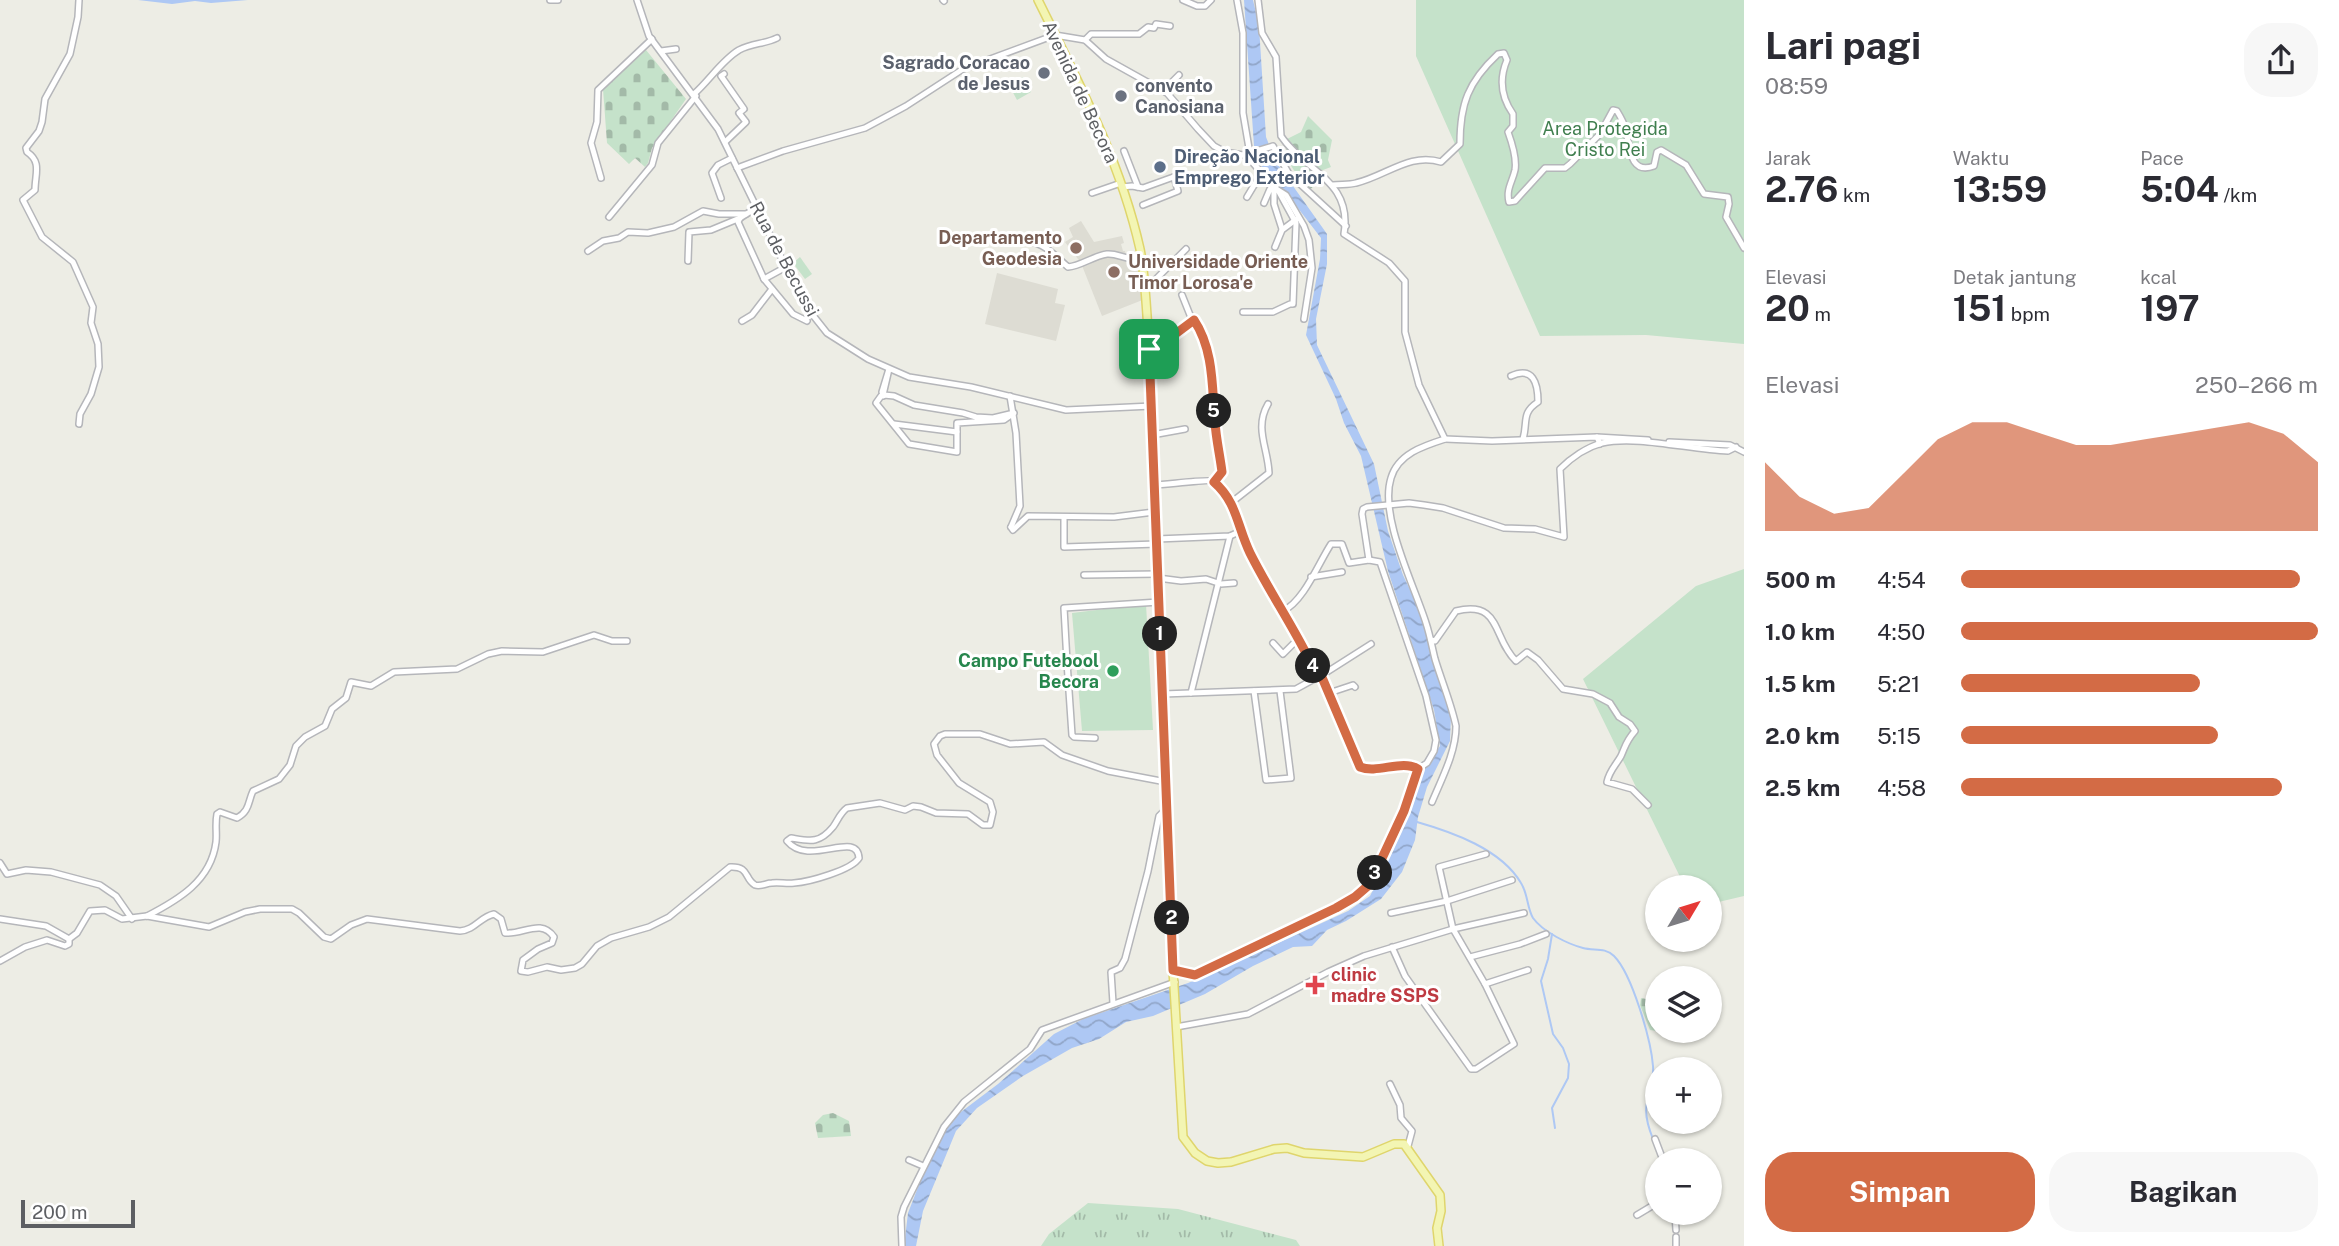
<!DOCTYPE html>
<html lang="id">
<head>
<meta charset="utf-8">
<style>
  body { margin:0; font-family:"Public Sans",sans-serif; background:#f7f7f7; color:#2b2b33; height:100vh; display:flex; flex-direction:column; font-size:26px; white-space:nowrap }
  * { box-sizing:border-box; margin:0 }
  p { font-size:23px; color:#7c7c81 }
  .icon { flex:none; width:38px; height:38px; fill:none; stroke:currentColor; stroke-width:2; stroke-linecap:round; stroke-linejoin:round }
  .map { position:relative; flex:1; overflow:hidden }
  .panel { display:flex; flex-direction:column; background:#fff; width:595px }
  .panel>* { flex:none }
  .needle { width:46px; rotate:52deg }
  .tools { position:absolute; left:1645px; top:875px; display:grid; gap:14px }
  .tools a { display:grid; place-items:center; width:77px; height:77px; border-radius:50%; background:#fff; box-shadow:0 2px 5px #0004; font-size:35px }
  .scale { position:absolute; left:21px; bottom:18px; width:114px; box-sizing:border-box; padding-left:7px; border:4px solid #5d5f63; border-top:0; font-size:19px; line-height:24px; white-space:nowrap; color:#5d5f63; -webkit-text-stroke:5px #fff; paint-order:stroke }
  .pin { position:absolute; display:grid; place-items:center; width:60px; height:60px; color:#fff; margin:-30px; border-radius:14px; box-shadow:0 4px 10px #0006 }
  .km { position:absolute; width:35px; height:35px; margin:-18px; border-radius:50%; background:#222; color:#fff; font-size:19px; line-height:35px; text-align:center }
  .round { display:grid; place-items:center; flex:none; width:74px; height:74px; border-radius:28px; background:#f7f7f7 }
  .head { display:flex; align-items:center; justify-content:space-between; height:119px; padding:0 21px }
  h1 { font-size:38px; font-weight:700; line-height:52px }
  .metrics { display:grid; grid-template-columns:repeat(3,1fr); gap:10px; height:119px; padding:7px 21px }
  .metrics div { display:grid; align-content:center }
  .metrics b { font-size:35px; font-weight:700 }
  .metrics small { font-size:19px; font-weight:400 }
  .metrics p { font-size:19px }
  .chart { height:196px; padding:14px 21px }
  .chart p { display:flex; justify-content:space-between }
  .chart svg { width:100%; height:126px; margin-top:7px; fill:#d36b45; opacity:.7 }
  .button { display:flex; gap:14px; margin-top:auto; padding:14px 21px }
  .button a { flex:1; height:80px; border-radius:28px; background:#d36b45; color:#fff; font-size:28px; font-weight:700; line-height:80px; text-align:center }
  .button a+a { background:#f7f7f7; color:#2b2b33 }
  ul { padding:0 21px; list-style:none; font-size:23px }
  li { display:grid; grid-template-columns:112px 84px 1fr; align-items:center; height:52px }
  li i { height:18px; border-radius:9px; background:#d36b45 }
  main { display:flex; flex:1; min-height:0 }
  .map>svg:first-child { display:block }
  .education { fill:#dddcd3 }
  .grass { fill:url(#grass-tufts) }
  .cemetery { fill:url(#cemetery-stones) }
  .park { fill:#c5e2ca }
  .water { fill:url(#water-waves) }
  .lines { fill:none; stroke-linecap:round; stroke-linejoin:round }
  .stream { stroke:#aec8f4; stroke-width:2 }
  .minor-casing { stroke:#b5b6ba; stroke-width:8 }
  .major-casing { stroke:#dfd56c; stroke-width:10 }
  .minor { stroke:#fff; stroke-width:5 }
  .major { stroke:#f3f5b3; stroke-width:7 }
  .route-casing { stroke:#fff; stroke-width:14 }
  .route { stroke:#d36b45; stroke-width:9 }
  .worship-dot { fill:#6b7280; stroke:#fff; stroke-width:2.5 }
  .service-dot { fill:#5c6f8a; stroke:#fff; stroke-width:2.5 }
  .education-dot { fill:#8d6e63; stroke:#fff; stroke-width:2.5 }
  .leisure-dot { fill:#2e9e5b; stroke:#fff; stroke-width:2.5 }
  .health-dot { fill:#e0444e; stroke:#fff; stroke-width:2.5 }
  .labels { text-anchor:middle; stroke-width:6; stroke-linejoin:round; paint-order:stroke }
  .worship-label { font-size:18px; font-weight:bold; fill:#5b616d; stroke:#fff; text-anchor:end }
  .street-label { font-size:18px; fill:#5d5f63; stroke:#fff }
  .park-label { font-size:18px; fill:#407f4f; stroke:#fff }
  .service-label { font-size:18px; font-weight:bold; fill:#4e5e75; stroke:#fff; text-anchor:start }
  .education-label { font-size:18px; font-weight:bold; fill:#785e54; stroke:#fff; text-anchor:end }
  .leisure-label { font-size:18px; font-weight:bold; fill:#27864d; stroke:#fff; text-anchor:end }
  .health-label { font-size:18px; font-weight:bold; fill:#be3a42; stroke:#fff; text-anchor:start }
</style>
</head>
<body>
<main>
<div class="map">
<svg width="1744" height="1246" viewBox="0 0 1744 1246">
  <defs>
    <pattern id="grass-tufts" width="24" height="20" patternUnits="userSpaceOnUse" patternTransform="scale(1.75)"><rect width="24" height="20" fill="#c5e2ca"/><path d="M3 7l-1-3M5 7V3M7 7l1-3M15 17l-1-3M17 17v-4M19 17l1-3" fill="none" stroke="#a3baa8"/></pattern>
    <pattern id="cemetery-stones" width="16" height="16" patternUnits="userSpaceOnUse" patternTransform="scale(1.75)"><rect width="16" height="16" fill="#c5e2ca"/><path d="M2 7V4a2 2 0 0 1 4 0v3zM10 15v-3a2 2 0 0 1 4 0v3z" fill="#a3baa8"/></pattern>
    <pattern id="water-waves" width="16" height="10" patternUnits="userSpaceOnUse" patternTransform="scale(1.75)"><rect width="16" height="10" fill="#aec8f4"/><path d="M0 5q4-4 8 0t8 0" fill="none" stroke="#91a6c9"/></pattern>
  </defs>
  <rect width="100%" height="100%" fill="#edede5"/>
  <!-- education -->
  <g class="education">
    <path d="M1081,221L1094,242L1122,236L1124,243L1121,244L1123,251H1125L1127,260L1141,258L1145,299L1102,316L1081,263L1065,242L1073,237L1069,228Z"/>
    <path d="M997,273L1058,289L1055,303L1065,305L1056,341L985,324Z"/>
  </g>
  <!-- grass -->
  <path class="grass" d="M1088,1203L1178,1209L1296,1240L1300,1246H1041L1049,1234Z"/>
  <!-- cemetery -->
  <g class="cemetery">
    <path d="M646,50L686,99L652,148L648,163L645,167L635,158L629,164L607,143L603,89Z"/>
    <path d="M1308,116L1332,140L1328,160L1331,167L1315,173L1317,184L1309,190C1297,175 1282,159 1287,139L1301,132Z"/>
    <path d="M1641,998L1657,1001V1031L1650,1030L1640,1005Z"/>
    <path d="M833,1113L849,1121L851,1136L818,1138L815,1123L823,1115Z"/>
  </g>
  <!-- park -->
  <g class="park">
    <path d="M1416,0H1744V344L1646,335L1540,336L1416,56Z"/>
    <path d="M1023,77L1031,92L1017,100L1009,85Z"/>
    <path d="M800,257L812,274L805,279L793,263Z"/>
    <path d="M1744,569V896L1710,904V887H1685L1583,679L1696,586Z"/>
    <path d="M1146,604L1153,730L1082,731L1072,613Z"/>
  </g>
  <!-- water -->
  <g class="water">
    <path d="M138,0H248L211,3L195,1L172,4Z"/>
    <path d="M1244,0H1253L1259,26L1266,137L1276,162L1327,234V264L1316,319L1317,345L1374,464L1388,531L1403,575L1420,611L1451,715L1450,741L1427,787L1418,817L1415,840L1402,872L1381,899L1346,921L1327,930L1312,946L1293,947L1253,966L1205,994L1153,1016L1126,1022L1099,1039L1072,1048L1023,1076L977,1108L956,1131L923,1211L916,1246H904L908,1213L927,1164L949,1121L998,1084L1054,1034L1083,1019L1188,983L1239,961L1348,911L1370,896L1394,848L1425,768L1440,746L1434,710L1388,571L1361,456L1344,423L1336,399L1306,335L1320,259L1321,238L1287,194L1264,172L1254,146Z"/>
  </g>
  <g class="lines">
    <!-- stream -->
    <g class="stream">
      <path d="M1417,822C1452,832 1501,849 1521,883C1528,894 1527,908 1533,918C1543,932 1568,944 1583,948C1594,951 1605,947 1614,956C1632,974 1651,1040 1653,1066C1654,1079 1650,1091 1647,1103C1644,1114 1649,1129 1653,1139"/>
      <path d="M1552,934L1548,959L1541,981L1553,1034L1563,1048L1569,1064L1568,1078L1552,1108L1555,1128"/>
    </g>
    <!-- minor casing -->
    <g class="minor-casing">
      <g id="minor">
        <path d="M79,0L78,17L70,54L45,99L42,122L39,131L26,148L27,152C42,162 35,174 35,190L23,200L42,237L73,262L93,307L91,323L98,344L99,367L91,394L80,414L79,424"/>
        <path d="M550,0H558"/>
        <path d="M637,0L649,36L718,129L804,304L827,333L868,359L909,377L971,387L1066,410L1152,406"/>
        <path d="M943,0L944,1"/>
        <path d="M1183,0L1197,6H1205L1211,0"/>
        <path d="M1237,0L1243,33V113L1250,154L1253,163L1279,192L1296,223L1293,304H1290L1273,312H1243"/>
        <path d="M1258,0L1262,33L1276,57L1281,136C1304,171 1353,180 1344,234L1389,263L1405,281V332L1419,385L1445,439C1423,446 1398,454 1391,478C1379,516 1414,585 1426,623C1430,635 1432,647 1435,659C1442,682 1451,703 1456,726C1456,752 1442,778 1432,802"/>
        <path d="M1085,40L1091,34H1139L1148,27L1154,28L1156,24L1170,26"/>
        <path d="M661,51L676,49"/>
        <path d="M724,74L721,76L744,109L739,113L746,122L725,142"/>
        <path d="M1167,93L1172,82L1179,75"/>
        <path d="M694,94C709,81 722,60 739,50C752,43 765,44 777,38"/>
        <path d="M1124,151L1138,187"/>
        <path d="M737,168L783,151L865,128L906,106L963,69L1055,35L1085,40L1106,59L1167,93L1198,129L1214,146L1225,152L1243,155L1273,146L1289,174L1346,226"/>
        <path d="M601,178L591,143L597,122L598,90L652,39"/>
        <path d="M1333,185C1341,184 1349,185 1356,183C1386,176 1410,152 1441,162L1460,144C1460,104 1468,82 1498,54L1504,53L1507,60C1499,79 1501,97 1513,114V126L1508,132C1512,143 1517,158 1515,170C1512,183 1506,189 1509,202L1515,201L1545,168H1565L1570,164L1600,134L1613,110L1617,111C1620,116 1623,121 1625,127C1630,143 1628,176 1654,166L1657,152L1661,150L1686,165L1704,194L1728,197L1729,204L1726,217L1744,248"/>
        <path d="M1122,187L1132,186L1143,188L1179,175"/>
        <path d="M1278,190L1286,195L1304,226L1309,240L1312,268L1304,319"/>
        <path d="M1092,193L1121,183"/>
        <path d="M1247,197L1262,172"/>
        <path d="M721,198L712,173L718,165L732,158"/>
        <path d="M1264,203L1270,189L1274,191V204L1282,229"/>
        <path d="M1143,205L1178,191L1174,177"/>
        <path d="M756,208L740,218L738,222L764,279"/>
        <path d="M609,217L652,165L658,143L696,96"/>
        <path d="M1027,241C1047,244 1055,256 1068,267C1081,266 1093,256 1107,254C1120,253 1123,261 1141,258"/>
        <path d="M1275,247L1282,230L1298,218"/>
        <path d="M588,251L603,241L619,238L628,232L648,233L674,227L703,211L719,214H746"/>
        <path d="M688,261L689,232L711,230L740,218"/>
        <path d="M786,267L764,279L793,314L807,321"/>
        <path d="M1144,284L1155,280L1186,249"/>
        <path d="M1182,295L1190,315L1202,335L1213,374L1215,425L1222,472L1214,482"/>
        <path d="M742,321L752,315L772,289"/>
        <path d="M1149,349L1158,347L1194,320"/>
        <path d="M1511,376C1533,366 1538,383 1538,402C1521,413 1528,422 1523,439"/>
        <path d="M884,395L894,396L914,405L963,413L976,417L993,418L1014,413L1004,420L957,423V452L909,444L876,403L881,396Z"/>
        <path d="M883,396L882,392L889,369L883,395"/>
        <path d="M1010,396L1016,433L1020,506L1011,527"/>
        <path d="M894,424L957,432"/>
        <path d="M1152,435L1185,429"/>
        <path d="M1597,437L1648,440"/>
        <path d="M1445,439L1492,441L1597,437L1600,444"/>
        <path d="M1669,442L1730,445L1744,452"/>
        <path d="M1155,485C1163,485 1209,479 1212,481C1229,489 1231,505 1236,520C1251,570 1288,617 1311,663L1321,675L1360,767C1378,774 1403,759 1418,769"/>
        <path d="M1232,502L1269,473C1268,448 1254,428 1268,404"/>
        <path d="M1064,517V547L1157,544"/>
        <path d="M1011,527L1013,530L1028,516L1114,517L1154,512"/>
        <path d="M1157,539L1230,536L1241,531"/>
        <path d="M1369,560L1362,514L1363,509L1367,507L1409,503L1424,505L1443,508L1504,528L1535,529L1564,537L1560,469C1571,458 1587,447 1602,443C1637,435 1691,450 1728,451L1736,447"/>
        <path d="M1084,575L1158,574"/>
        <path d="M1311,577L1342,572"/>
        <path d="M1158,578L1181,581L1206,579L1221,584L1234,583"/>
        <path d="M1431,640L1435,641L1456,611C1502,600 1492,638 1516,661L1527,652L1538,660L1563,689L1593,694L1610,703L1619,717L1630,724L1635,731C1626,741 1626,745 1621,756C1616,765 1609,771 1607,782L1632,789L1648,805"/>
        <path d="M1273,643L1283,654L1299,638"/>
        <path d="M1067,662L1072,735L1074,737L1095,738"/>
        <path d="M1057,664L1067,662L1064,608L1159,602"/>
        <path d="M1254,691L1266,780L1291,778L1280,691"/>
        <path d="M1191,693L1230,536"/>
        <path d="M1329,693L1353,685L1355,687"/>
        <path d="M1163,694L1296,689L1327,672L1371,644"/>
        <path d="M1486,854L1439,867L1453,929L1524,913"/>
        <path d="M0,863L7,874L26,870L51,872L100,885L116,896L132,919"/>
        <path d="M1391,913L1447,901L1512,880"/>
        <path d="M147,916C178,900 211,881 216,842C217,833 215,824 217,814L220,812L237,818C250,811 248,801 253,791L279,779L290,765L296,746L305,737L325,726L332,709L346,698L351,682L371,686L394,672L457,669L488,654L502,651L543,652L594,635L612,641H627"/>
        <path d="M0,919L46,926L69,939L77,933L90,911L105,910L122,919L147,916L209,927L245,912L260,909H292L299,913L324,937L331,939L351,925L367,919L460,931C475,930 480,917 494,914L501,919L505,933C523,935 541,918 554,937L552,943L538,949L523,960L521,971L528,972L547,967L561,970L575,968L582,964L597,946L611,938L649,927L669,917L730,867C750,866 744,879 755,885C761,887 766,883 772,883C779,882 787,884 794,883C809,882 852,870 859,858C857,829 809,868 787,841L791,838C810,841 819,844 833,827C838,820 840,813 847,808L880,803L905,810L913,806L921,807L936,813L968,814L983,825H990L993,812L990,802L959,783L937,755L934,744L940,736L945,734H980L1010,744L1044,742L1062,755L1108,771L1166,782"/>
        <path d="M1470,957L1520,944L1546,934"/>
        <path d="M0,961L25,947L47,940L65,946L69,944V939"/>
        <path d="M1173,970C1196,975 1200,975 1221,962L1336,908L1355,897L1370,884L1404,811L1418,769L1427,763L1434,751L1436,740L1426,696L1380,562L1369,560L1349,563L1342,544H1331C1318,564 1304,601 1283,611"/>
        <path d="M1485,984L1528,970"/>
        <path d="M1113,1003L1111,972L1120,968L1125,959L1148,871L1159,816L1166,809"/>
        <path d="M1176,1027L1248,1014L1328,972L1364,956L1453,929L1485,984L1514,1044L1476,1069H1471L1405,976L1392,947"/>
        <path d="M1390,1084L1400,1105L1401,1118L1412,1131L1408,1146"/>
        <path d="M1655,1139L1663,1160"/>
        <path d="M909,1160L923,1166"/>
        <path d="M1710,1202L1715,1200"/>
        <path d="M1675,1213L1676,1230"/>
        <path d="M1637,1215L1657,1203"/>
        <path d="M1676,1237V1246"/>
        <path d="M902,1246L901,1217L904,1207L944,1127L964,1102L1030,1049L1042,1030L1175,982"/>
      </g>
    </g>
    <!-- major casing -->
    <g class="major-casing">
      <path id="major" d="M1038,0C1078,81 1120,160 1140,249C1145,275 1146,303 1148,330L1173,970L1183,1137L1195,1153L1207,1161L1218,1163L1231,1162L1274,1149L1287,1148L1304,1153L1363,1157L1394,1144H1404L1440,1195L1441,1211L1437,1228L1439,1246"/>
    </g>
    <!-- minor -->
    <use href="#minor" class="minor"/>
    <!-- major -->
    <use href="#major" class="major"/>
  </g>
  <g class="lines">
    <!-- route casing -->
    <g class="route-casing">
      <path id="route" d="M1194,320C1214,350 1212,388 1215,422C1216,439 1220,455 1222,472L1214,482C1237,502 1237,526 1250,553C1269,591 1293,626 1311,663L1321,675L1360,767C1378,774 1402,759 1418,769L1404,811L1370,884L1355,897L1336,908L1195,975L1173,970L1149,349L1158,347Z"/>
    </g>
    <!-- route -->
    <use href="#route" class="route"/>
  </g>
  <!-- markers -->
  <g class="worship-dot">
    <circle cx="1044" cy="73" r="7"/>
    <circle cx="1121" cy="96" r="7"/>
  </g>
  <circle class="service-dot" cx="1160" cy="167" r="7"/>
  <g class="education-dot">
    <circle cx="1076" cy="248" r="7"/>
    <circle cx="1114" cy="272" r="7"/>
  </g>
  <circle class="leisure-dot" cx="1113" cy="671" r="7"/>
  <path class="health-dot" d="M1311.5 974.5h7v7h7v7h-7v7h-7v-7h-7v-7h7z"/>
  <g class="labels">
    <!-- worship labels -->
    <g class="worship-label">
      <text x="1030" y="69">Sagrado Coracao<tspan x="1030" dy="21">de Jesus</tspan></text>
      <text x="1135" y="92" text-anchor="start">convento<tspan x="1135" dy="21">Canosiana</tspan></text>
    </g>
    <!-- street labels -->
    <g class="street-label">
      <text transform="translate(1080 92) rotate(65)" y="6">Avenida de Becora</text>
      <text transform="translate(784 259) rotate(62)" y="6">Rua de Becussi</text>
    </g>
    <!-- park labels -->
    <g class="park-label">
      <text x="1605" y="135">Area Protegida<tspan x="1605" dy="21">Cristo Rei</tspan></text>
    </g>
    <!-- service labels -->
    <g class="service-label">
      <text x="1174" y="163">Direção Nacional<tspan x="1174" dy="21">Emprego Exterior</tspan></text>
    </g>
    <!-- education labels -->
    <g class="education-label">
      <text x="1062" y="244">Departamento<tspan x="1062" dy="21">Geodesia</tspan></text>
      <text x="1128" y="268" text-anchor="start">Universidade Oriente<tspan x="1128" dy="21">Timor Lorosa'e</tspan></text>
    </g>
    <!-- leisure labels -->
    <g class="leisure-label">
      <text x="1099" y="667">Campo Futebool<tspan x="1099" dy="21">Becora</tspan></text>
    </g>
    <!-- health labels -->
    <g class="health-label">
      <text x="1331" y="981">clinic<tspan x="1331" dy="21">madre SSPS</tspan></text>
    </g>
  </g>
</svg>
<div class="tools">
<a><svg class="needle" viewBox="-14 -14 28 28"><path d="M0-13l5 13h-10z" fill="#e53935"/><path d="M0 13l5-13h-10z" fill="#7c7c81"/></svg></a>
<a><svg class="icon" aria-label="layers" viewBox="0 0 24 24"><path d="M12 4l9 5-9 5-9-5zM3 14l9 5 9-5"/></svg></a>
<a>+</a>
<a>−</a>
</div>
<div class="scale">200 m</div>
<div class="pin" style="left:1149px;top:349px;background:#1e9e55"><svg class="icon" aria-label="arrive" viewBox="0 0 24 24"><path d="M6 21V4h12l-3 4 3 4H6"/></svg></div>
<b class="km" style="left:1160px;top:634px">1</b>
<b class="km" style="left:1172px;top:918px">2</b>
<b class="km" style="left:1375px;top:873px">3</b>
<b class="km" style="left:1313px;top:666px">4</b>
<b class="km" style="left:1214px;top:411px">5</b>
</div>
<section class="panel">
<div class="head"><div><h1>Lari pagi</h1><p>08:59</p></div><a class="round"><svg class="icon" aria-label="share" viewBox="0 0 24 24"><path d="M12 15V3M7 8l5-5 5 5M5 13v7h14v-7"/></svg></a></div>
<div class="metrics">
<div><p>Jarak</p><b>2.76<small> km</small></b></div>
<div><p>Waktu</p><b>13:59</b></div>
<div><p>Pace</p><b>5:04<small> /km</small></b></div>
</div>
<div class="metrics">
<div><p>Elevasi</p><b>20<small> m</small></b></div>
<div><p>Detak jantung</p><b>151<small> bpm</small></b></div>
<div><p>kcal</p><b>197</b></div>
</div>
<div class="chart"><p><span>Elevasi</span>250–266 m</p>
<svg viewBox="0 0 160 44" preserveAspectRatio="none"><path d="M0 44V20L10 32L20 38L30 36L40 24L50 12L60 6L70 6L80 10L90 14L100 14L110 12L120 10L130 8L140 6L150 10L160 20V44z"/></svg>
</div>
<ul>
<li><b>500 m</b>4:54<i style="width:95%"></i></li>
<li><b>1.0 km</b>4:50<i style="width:100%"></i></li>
<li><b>1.5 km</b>5:21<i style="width:67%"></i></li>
<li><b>2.0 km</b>5:15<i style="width:72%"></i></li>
<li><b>2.5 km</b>4:58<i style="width:90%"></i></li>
</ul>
<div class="button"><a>Simpan</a><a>Bagikan</a></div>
</section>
</main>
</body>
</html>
